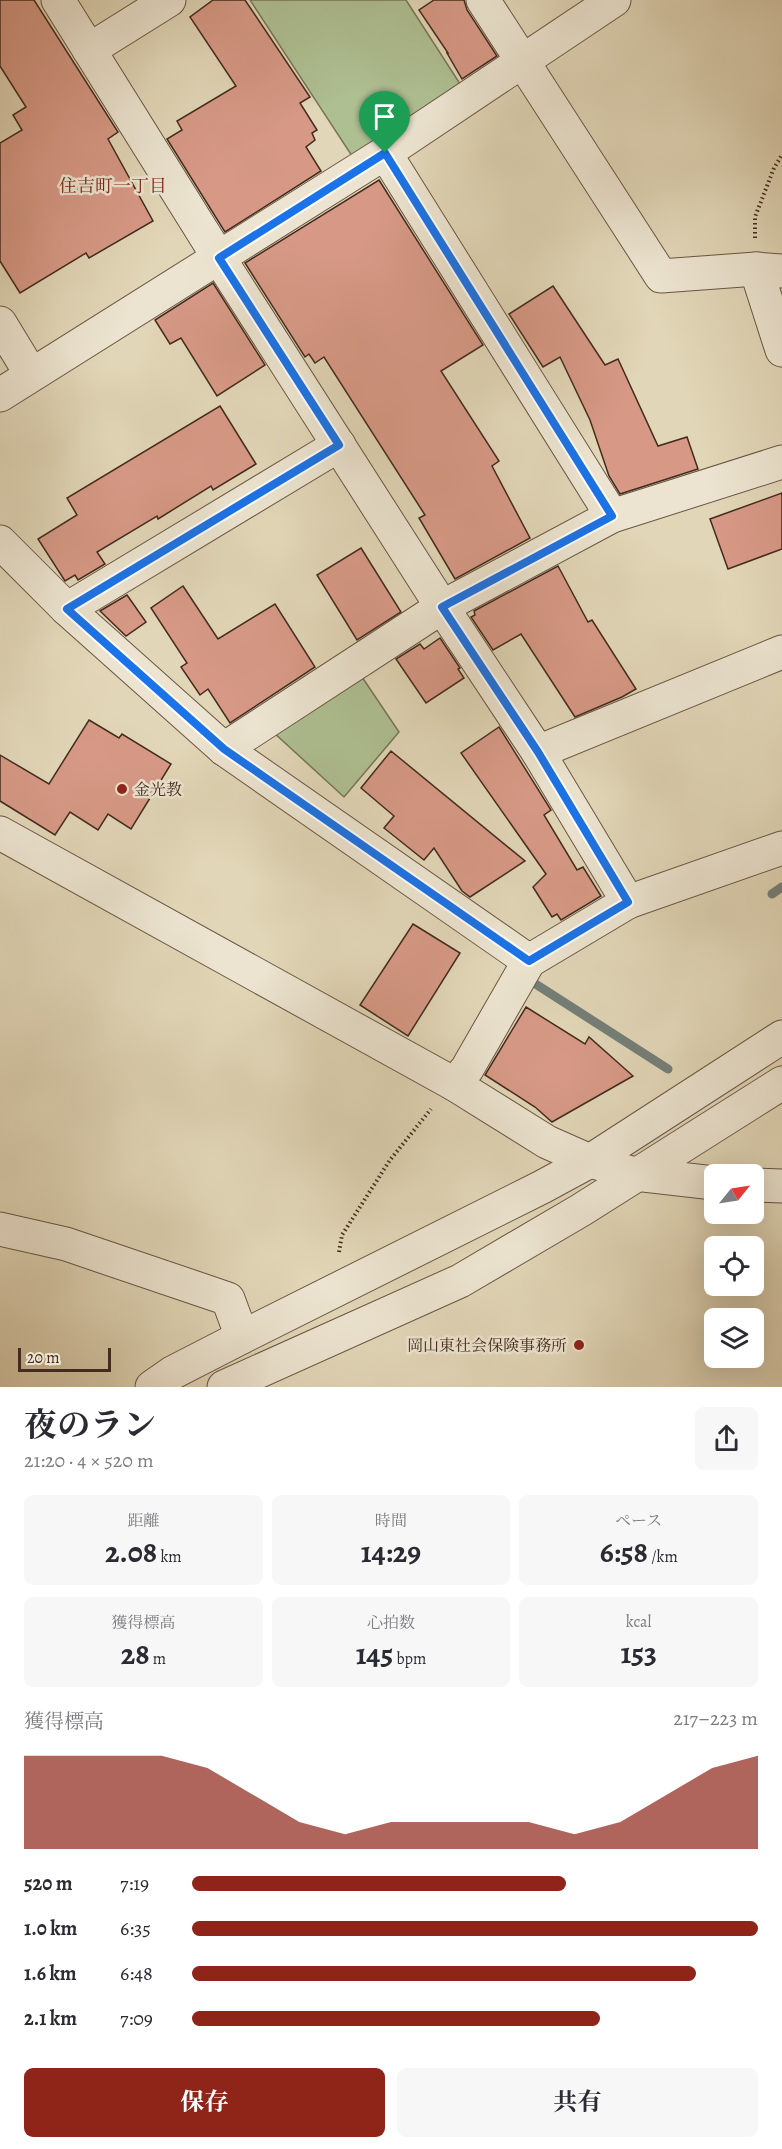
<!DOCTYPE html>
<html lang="ja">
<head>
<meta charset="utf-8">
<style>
  body { margin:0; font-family:Alegreya,"Noto Serif JP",serif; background:#f7f7f7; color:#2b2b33; height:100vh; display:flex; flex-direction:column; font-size:22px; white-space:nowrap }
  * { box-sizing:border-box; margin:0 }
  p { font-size:20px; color:#7c7c81 }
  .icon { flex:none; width:33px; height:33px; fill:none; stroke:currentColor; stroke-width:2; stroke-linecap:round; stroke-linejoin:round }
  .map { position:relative; height:1387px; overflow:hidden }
  .sheet { display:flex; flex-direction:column; background:#fff; flex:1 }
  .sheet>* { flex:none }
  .needle { width:39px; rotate:60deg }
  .buttons { position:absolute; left:704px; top:1164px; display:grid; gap:12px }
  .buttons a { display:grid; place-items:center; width:60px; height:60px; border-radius:9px; background:#fff; box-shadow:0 6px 24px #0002; font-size:30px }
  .scale { position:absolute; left:18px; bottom:15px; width:93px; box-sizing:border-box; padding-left:6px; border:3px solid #432b1e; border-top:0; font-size:16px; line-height:21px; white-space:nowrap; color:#432b1e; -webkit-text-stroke:4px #ece4d0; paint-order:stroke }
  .pin { position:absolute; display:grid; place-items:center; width:51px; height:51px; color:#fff; margin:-62px -26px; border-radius:50% 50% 50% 0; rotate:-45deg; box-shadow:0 0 6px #0007 }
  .pin .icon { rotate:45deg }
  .round { display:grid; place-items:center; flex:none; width:63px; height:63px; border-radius:9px; background:#f7f7f7 }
  .headline { display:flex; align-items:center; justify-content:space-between; height:102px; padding:0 24px }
  h1 { font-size:33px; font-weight:700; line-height:45px }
  .figures { display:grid; grid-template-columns:repeat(3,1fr); gap:9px; height:102px; padding:6px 24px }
  .figures div { display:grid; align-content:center; border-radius:9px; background:#f7f7f7; text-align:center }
  .figures b { font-size:30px; font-weight:700 }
  .figures small { font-size:16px; font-weight:400 }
  .figures p { font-size:16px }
  .chart { height:168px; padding:12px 24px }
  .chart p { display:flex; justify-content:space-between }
  .chart svg { width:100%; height:108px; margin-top:6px; fill:#8f2418; opacity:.7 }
  .cta { display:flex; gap:12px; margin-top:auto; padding:12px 24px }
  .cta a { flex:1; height:69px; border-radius:9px; background:#8f2418; color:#fff; font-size:24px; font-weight:700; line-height:69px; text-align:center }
  .cta a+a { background:#f7f7f7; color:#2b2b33 }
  ul { padding:0 24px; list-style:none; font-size:20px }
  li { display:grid; grid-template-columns:96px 72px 1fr; align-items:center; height:45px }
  li i { height:15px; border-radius:8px; background:#8f2418 }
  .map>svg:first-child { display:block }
  .green { fill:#aebf92; stroke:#787558; stroke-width:1.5 }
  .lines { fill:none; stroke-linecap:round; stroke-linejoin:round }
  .stream { stroke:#747f79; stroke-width:9 }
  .building { fill:#d79986; stroke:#432b1e; stroke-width:1.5 }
  .minor-casing { stroke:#6a5644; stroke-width:35 }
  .path { stroke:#432b1e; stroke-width:4; stroke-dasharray:1.5 3; stroke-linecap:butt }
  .minor { stroke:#ece4d0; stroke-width:33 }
  .route-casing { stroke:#fff; stroke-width:12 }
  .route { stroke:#1a73e8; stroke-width:8 }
  .poi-dot { fill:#8f2418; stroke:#ece4d0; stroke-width:2 }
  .labels { text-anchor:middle; stroke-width:5; stroke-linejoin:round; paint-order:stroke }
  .poi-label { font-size:16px; fill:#432b1e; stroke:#ece4d0; text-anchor:start }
  .neighbourhood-label { font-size:18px; fill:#7a1f14; stroke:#ece4d0 }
</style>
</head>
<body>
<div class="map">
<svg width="782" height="1387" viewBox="0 0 782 1387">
  <rect width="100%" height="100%" fill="#e1d6b7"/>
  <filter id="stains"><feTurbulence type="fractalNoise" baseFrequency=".00333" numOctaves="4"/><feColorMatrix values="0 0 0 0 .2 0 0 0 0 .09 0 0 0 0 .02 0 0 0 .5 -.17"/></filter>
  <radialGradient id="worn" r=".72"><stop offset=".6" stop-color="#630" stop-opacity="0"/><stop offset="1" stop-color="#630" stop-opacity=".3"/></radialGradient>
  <!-- green -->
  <g class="green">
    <path d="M250,0H406L464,90L354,159Z"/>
    <path d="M360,674L399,732L344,797L272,731Z"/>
  </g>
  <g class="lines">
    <!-- stream -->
    <g class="stream">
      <path d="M772,894L782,887"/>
      <path d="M534,983L668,1069"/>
    </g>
  </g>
  <!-- building -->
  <g class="building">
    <path d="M0,0H34L118,132L108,139L153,221L89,258L86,253L20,293L0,261V143L22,130L13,115L26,107L0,66Z"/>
    <path d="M213,0H245L310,97L300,103L317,130L312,133L315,140L306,147L321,171L225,232L167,139L182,130L177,121L236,86L190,17Z"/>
    <path d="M434,0H464L467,10L497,56L462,79L447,53H448L419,10Z"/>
    <path d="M379,180L483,345L441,371L499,461L492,466L530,538L455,579L419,518L425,515L324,357L315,363L309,354L305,357L245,263Z"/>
    <path d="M213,283L265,365L217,396L181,338L170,344L155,320Z"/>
    <path d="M553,286L605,365L618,359L658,446L687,437L698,469L620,494L609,476L590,420L560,357L543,367L509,314Z"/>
    <path d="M220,406L256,464L213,490L211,486L158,519L157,516L97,552L105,564L78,580L75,575L65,581L38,539L77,515L67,498Z"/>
    <path d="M782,493V549L728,569L710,519Z"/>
    <path d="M361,548L401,612L357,640L317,575Z"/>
    <path d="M558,566L588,622L592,620L636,689L622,697L575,717L521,634L493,650L471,617L475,615L474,611Z"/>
    <path d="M183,586L218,639L275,604L315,667L230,723L208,689L200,695L181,667L187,663L151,608Z"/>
    <path d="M127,595L146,622L126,636L100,611Z"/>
    <path d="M440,638L460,668L458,669L464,678L426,703L396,659L420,644L424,649Z"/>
    <path d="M89,720L119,738L122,734L171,764L131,829L108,814L98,830L70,812L55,835L0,801V755L49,784Z"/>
    <path d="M499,727L551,810L544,815L577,870L583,867L601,896L561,920L557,914L552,917L533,887L546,874L461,753Z"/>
    <path d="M391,751L525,861L470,897L462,891L434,848L424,860L384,828L394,816L361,788Z"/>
    <path d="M413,924L460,953L408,1036L360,1005Z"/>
    <path d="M526,1007L585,1044L589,1037L633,1076L552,1122L535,1107L485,1075Z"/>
  </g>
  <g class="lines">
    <!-- minor casing -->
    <g class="minor-casing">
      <g id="minor">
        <path d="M58,0L219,258L442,607L538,752L628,902"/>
        <path d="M483,0L661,276L756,269L782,271"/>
        <path d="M89,50L169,0"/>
        <path d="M385,153L612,516"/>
        <path d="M756,269L782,350"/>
        <path d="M0,323L31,374"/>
        <path d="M0,395L385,153L614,0"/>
        <path d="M0,542L67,609L224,749L529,961"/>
        <path d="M67,609L339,445"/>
        <path d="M224,749L442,607L612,516L782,462"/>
        <path d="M538,752L782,652"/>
        <path d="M0,833L454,1084L547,1142L590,1161L635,1174L714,1183"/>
        <path d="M454,1084L467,1069L529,961L628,902L782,848"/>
        <path d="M753,1185L782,1186"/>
        <path d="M0,1229L66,1244L228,1299L242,1337"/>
        <path d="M152,1387L172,1373L242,1337L542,1187L590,1161L782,1037"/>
        <path d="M224,1387L460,1281L581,1210L782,1083"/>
      </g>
    </g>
    <!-- path -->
    <g class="path">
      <path d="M755,238V217L774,168L782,155"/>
      <path d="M339,1252L342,1235L390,1160L431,1109"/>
    </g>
    <!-- minor -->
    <use href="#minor" class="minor"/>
  </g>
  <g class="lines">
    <!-- route casing -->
    <g class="route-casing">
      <path id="route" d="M385,153L612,516L442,607L538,752L628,902L529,961L224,749L67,609L339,445L219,258Z"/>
    </g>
    <!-- route -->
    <use href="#route" class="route"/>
  </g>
  <!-- markers -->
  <g class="poi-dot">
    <circle cx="122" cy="789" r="6"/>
    <circle cx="579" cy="1345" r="6"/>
  </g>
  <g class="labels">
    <!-- poi labels -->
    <g class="poi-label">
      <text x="134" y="795">金光教</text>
      <text x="567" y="1351" text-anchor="end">岡山東社会保険事務所</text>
    </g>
    <!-- neighbourhood labels -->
    <g class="neighbourhood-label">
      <text x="113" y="192">住吉町一丁目</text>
    </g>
  </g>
  <rect width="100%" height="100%" filter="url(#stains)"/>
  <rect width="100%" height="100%" fill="url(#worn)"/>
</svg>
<div class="buttons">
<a><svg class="needle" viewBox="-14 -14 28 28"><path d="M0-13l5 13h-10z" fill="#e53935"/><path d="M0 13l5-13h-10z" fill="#7c7c81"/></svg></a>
<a><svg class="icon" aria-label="locate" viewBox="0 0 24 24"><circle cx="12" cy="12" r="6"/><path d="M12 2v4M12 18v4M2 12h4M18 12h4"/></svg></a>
<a><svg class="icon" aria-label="layers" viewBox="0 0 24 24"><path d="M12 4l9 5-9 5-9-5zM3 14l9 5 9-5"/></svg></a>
</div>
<div class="scale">20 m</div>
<div class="pin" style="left:385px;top:153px;background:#1e9e55"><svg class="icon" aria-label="arrive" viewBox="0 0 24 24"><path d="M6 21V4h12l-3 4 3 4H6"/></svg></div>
</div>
<section class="sheet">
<div class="headline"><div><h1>夜のラン</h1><p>21:20 · 4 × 520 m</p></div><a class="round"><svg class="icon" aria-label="share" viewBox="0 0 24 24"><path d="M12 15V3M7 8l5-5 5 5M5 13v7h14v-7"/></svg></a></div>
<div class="figures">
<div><p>距離</p><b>2.08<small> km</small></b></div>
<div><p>時間</p><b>14:29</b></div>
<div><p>ペース</p><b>6:58<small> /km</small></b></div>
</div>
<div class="figures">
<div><p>獲得標高</p><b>28<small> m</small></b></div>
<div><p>心拍数</p><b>145<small> bpm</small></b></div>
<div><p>kcal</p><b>153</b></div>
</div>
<div class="chart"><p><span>獲得標高</span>217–223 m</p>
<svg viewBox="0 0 160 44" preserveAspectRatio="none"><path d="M0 44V6L10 6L20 6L30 6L40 11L50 22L60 33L70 38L80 33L90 33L100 33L110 33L120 38L130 33L140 22L150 11L160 6V44z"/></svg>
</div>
<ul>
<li><b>520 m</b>7:19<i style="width:66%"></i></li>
<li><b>1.0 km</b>6:35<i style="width:100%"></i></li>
<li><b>1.6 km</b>6:48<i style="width:89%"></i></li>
<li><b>2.1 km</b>7:09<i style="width:72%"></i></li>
</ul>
<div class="cta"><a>保存</a><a>共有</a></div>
</section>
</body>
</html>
